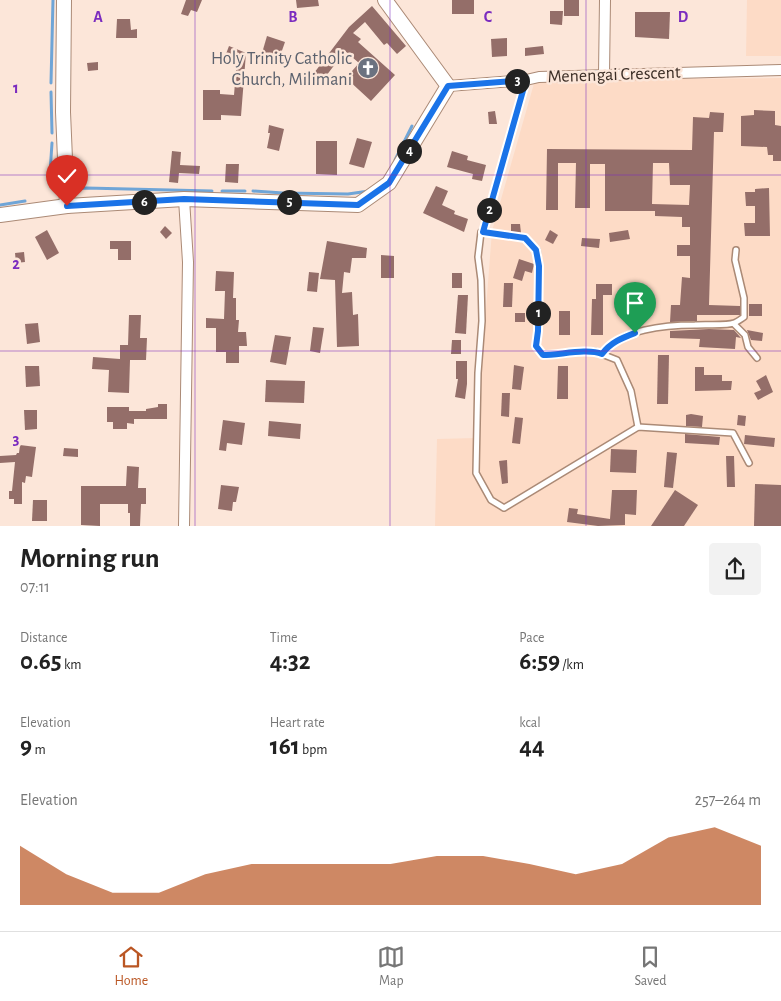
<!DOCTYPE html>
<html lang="en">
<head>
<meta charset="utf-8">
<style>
  body { margin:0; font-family:"Alegreya Sans",sans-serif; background:#f2f2f2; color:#222; height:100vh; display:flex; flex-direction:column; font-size:19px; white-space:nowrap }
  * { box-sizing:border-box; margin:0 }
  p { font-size:16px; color:#767676 }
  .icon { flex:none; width:28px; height:28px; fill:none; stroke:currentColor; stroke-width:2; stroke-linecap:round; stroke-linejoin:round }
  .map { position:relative; height:526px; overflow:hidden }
  .side { display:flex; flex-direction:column; background:#fff; flex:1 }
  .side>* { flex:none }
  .pin { position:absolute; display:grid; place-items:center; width:42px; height:42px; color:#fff; margin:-51px -21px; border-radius:50% 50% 50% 0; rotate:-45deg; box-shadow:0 0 5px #0007 }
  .pin .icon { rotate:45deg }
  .km { position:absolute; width:25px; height:25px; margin:-12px; border-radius:50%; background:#222; color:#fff; font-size:14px; line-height:25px; text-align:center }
  .round { display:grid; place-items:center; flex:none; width:52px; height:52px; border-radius:5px; background:#f2f2f2 }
  .summary { display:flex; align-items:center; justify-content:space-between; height:85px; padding:0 20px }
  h1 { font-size:28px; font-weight:700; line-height:38px }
  .figures { display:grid; grid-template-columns:repeat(3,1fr); gap:8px; height:85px; padding:5px 20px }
  .figures div { display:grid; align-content:center }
  .figures b { font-size:25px; font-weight:700 }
  .figures small { font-size:14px; font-weight:400 }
  .figures p { font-size:14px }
  .chart { height:140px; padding:10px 20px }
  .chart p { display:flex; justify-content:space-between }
  .chart svg { width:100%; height:90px; margin-top:5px; fill:#ba5623; opacity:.7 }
  .menu { display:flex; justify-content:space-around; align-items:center; height:70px; border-top:1px solid #e0e0e0; background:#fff; font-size:14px; color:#767676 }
  .menu a { display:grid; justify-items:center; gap:2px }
  .menu .on { color:#ba5623 }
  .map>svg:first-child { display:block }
  .built { fill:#fddbc6 }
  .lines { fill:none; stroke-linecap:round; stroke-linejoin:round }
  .stream { stroke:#6fa5d7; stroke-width:3 }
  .building { fill:#946e69; fill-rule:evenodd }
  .service-casing { stroke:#ab8a76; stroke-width:8 }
  .minor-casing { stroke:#ab8a76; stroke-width:12 }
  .tertiary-casing { stroke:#ab8a76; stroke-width:16 }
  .service { stroke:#fff; stroke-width:5 }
  .minor { stroke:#fff; stroke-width:10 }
  .tertiary { stroke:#fff; stroke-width:14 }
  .route-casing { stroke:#fff; stroke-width:10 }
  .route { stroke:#1a73e8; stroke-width:6 }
  .grid { fill:none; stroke:#7b2cbf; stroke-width:1; stroke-opacity:0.55 }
  .labels { text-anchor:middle; stroke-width:5; stroke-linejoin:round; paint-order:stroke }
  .worship-label { font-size:18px; fill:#5b616d; stroke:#fce6d9; text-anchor:end }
  .street-label { font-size:18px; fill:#3c2e26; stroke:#fce6d9 }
  .grid-label { font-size:16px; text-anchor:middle; font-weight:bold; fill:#7b2cbf; stroke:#fce6d9; stroke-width:5; stroke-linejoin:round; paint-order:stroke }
</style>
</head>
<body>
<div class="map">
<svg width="781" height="526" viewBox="0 0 781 526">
  <rect width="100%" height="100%" fill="#fce6d9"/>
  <!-- built -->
  <g class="built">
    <path d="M747,0H781V56H746Z"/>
    <path d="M781,78V526H435L437,439L476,438L492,231L535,80Z"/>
  </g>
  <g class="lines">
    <!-- stream -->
    <g class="stream">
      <path d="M51,83L53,0"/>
      <path d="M51,92L52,133"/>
      <path d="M395,160L412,126"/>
      <path d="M50,173L52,143"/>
      <path d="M77,189L86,188L212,191"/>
      <path d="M222,191H245"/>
      <path d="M253,191L283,193L348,194L369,191"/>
      <path d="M0,205L25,201"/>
    </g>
  </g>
  <!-- building -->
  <g class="building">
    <path d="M186,0H202L197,12L191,10L188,16L181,14Z"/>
    <path d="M296,0H318L319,6L297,8Z"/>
    <rect x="452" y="0" width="22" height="14"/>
    <rect x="564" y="0" width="15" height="16"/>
    <path d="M372,6L406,46L397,54L387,43L384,45L365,22L353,33L361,39L358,42L395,75L371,101L346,78L359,63L345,51L320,84L311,77L349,27Z"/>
    <path d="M550,11H563L562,25L550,24Z"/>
    <path d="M635,12H670L669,39L635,37Z"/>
    <path d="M117,19H130L131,30L137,29V38H116Z"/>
    <path d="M267,36L285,42L278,62L268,59L262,53Z"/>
    <path d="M507,38V56L492,57L491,39Z"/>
    <path d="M229,46L246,53L241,116L221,115V120H203V90H220V94L234,95L237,58L226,54Z"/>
    <path d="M543,46L544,54L525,56V48Z"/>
    <path d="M98,62V70L88,71L87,63Z"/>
    <path d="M754,110L775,111V125L781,126V161H773V155H768L767,147L741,146V116L754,115Z"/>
    <path d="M495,111L497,124H489L488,112Z"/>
    <path d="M710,112L724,113L723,132H714L709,305L740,306V315H697V321L670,322L671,305H680L682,277L690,278V256H677V245H690V227H682V217L655,216V211H605V164H590V208H575L576,163H558V210H546L547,149L692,150L693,117L709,118ZM653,163H669L670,185H690L689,205L652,204Z"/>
    <path d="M269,125L284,129L279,151L267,148L270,133H268Z"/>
    <path d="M357,138L372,142L364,168L349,164Z"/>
    <path d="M316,141H337V175L316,174Z"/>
    <path d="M172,151L181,152L180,165L200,166L199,174L179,173L178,183L169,182Z"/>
    <path d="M452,151L468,156L467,160L486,165L482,181L472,179L473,174L447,167Z"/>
    <path d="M226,164H239L238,183L225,182Z"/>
    <path d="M436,186L448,191L442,205L455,211L454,214L468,219L464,232L423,213Z"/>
    <path d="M769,188L770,236H745L744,223H755V206H746L745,192H755V189Z"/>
    <path d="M511,224H520L521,233L511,232Z"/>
    <path d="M165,226L172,233L166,239L160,232Z"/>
    <path d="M47,230L59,253L47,260L35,237Z"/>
    <path d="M550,230L558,235L553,244L545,240Z"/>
    <path d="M628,230L630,239L610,242L609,233Z"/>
    <path d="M582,238L600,239L599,248L581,246Z"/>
    <path d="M110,241H131V260H118V249H110Z"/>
    <path d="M327,241L367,248L366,258H352L350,273L344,272L342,293L352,292L353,315L358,314L359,346L337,347L335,280L320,279Z"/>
    <path d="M24,252L25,262L16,263L15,253Z"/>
    <path d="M381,255L394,256V278H381Z"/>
    <path d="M519,259L534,264L532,273L525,271L522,281L513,278Z"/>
    <path d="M216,271L234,272L233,298H236V320H239L238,332H246L247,346H239V363H226V352H216V328H206V318L224,319L225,291H215Z"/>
    <path d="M309,272L319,273L317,292L307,291Z"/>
    <rect x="452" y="273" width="10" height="15"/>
    <path d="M504,283H513L512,307H503Z"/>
    <path d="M596,284H612V295H603V335H591L592,299H596Z"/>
    <path d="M458,295H468L466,334L455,333Z"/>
    <rect x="749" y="304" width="13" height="12"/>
    <rect x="559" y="311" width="11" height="24"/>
    <rect x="515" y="313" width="10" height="9"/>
    <path d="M129,315H141L140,338H147L146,360H130L129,393L108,392L109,370L92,369L93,357L120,359V345H128Z"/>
    <path d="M38,323L40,342L27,344L25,324Z"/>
    <path d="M313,327L324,328L320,353L310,351Z"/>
    <path d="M709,329L734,330L741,338L736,337L735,349L699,347L700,339L670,338V331Z"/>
    <path d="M747,330L763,333L762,341L751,340Z"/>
    <path d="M275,335L291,337L286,365L270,362Z"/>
    <path d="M452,340H461V354H451Z"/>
    <path d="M658,355H669L668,404H657Z"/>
    <path d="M456,361H467V384L465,399L455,397L458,379H456Z"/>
    <path d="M514,365L524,367L521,390L512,389Z"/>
    <path d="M25,366H39L40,386L26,387Z"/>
    <path d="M558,366H568V399H557Z"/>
    <path d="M695,367H704V375H722V381H732L731,390L695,391Z"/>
    <path d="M766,375L773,392L758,400L754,393L761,390L756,381Z"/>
    <path d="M266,380L305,381L304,403L265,402Z"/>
    <path d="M502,393H510L509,417L501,416Z"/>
    <path d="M158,404H167V419H134V424L127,423V429H113V422H107V407H129V411H146V409L158,407Z"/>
    <path d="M24,410H37V429L25,430Z"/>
    <path d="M691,414L703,416L702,427L686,426V415Z"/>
    <path d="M738,415L746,416L745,426L737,425Z"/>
    <path d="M515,417L523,418L520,444L512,443Z"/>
    <path d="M223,420L245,423L242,445L227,443L226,451L219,450Z"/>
    <path d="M269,421L301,424L300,439L268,436Z"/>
    <path d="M685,434L720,437L719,445L685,443Z"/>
    <path d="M745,435L775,438L774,447L744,444Z"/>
    <path d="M20,445L36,447L32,477L26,476L25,483L22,482V504H14V499H9V491H12L15,462L0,463V456L16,455L17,453H19Z"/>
    <path d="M64,448L78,449V457L63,456Z"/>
    <path d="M611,449L637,450L636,473L610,472Z"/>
    <path d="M667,452L677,453L673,488L664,487Z"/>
    <path d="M726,456H734L735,487H727Z"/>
    <path d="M507,460L508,483L502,484L499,461Z"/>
    <path d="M127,466L139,467L138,488H146V504H141L140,526H130V513H128V504H100V526L81,525V486H126Z"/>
    <path d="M755,484L781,485V526H754Z"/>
    <path d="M221,485L239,487L236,502H233L232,511L218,509Z"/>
    <path d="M612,490H637L636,515L625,514V525L598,526L567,522L569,508L578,509L577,514L610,519Z"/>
    <path d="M675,490L698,505L684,526H651Z"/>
    <path d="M33,500H47V521H32Z"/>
  </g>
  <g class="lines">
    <!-- service casing -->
    <g class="service-casing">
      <g id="service">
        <path d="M526,80L483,232H481L478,257L481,280L482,321L478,373L476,473L491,500L504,508L638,427L733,433L749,463"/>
        <path d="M483,232L525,238L537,250L539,266L538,331L536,346L543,355L594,351L617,360L631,391L638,427"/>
        <path d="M734,324L745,335L748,347L757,358"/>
        <path d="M602,354C619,329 667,325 695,325C704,324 727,326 734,323C737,322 741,319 744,317V298L735,260L736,250"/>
      </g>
    </g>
    <!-- minor casing -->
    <g class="minor-casing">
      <g id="minor">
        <path d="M604,74L605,0"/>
        <path d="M448,86L526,80L539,77L781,70"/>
        <path d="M184,526L188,262L184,199"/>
      </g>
    </g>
    <!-- tertiary casing -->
    <g class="tertiary-casing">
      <g id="tertiary">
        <path d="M64,0L63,112L67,206L184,199L358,205L389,183L448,86L385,0"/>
        <path d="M0,215L67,206"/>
      </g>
    </g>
    <!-- service -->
    <use href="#service" class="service"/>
    <!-- minor -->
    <use href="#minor" class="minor"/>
    <!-- tertiary -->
    <use href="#tertiary" class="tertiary"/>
  </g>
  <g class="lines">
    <!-- route casing -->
    <g class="route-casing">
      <path id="route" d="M67,206L184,199L358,205L389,183L448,86L526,80L483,232L525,238L536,250L539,266L538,331L536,346L543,355C560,355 587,348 602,354C611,342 622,338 635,333"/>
    </g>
    <!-- route -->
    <use href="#route" class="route"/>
  </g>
  <!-- grid -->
  <path class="grid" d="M195,0V526M390,0V526M586,0V526M0,175H781M0,351H781"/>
  <!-- icons -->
  <defs>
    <g id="church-disc" transform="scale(1.125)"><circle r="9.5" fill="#6b7280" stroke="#fce6d9"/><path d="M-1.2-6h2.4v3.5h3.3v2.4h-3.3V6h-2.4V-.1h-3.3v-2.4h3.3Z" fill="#fff"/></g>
  </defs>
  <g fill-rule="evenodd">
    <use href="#church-disc" x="368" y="68"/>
  </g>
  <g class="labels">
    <!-- worship labels -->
    <g class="worship-label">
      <text x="352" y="64">Holy Trinity Catholic<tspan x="352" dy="21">Church, Milimani</tspan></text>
    </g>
    <!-- street labels -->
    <g class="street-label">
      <text transform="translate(614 74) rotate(-2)" y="6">Menengai Crescent</text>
    </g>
  </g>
  <g class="grid-label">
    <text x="98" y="22">A</text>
    <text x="293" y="22">B</text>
    <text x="488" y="22">C</text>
    <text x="683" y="22">D</text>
    <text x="16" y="93">1</text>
    <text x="16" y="269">2</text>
    <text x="16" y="444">3</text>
  </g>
</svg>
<div class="pin" style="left:635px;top:333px;background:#1e9e55"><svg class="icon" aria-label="arrive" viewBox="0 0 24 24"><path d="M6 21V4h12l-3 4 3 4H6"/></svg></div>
<div class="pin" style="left:67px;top:206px;background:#d93025"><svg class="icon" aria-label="check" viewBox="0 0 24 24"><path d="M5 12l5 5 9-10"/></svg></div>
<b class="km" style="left:538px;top:313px">1</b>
<b class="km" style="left:489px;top:210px">2</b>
<b class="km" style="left:517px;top:81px">3</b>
<b class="km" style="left:409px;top:151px">4</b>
<b class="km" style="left:289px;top:202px">5</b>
<b class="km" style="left:144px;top:202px">6</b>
</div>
<section class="side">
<div class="summary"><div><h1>Morning run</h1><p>07:11</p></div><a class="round"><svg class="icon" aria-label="share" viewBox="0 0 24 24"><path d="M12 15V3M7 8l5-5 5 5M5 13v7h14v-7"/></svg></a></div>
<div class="figures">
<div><p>Distance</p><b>0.65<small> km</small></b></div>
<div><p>Time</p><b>4:32</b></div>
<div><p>Pace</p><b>6:59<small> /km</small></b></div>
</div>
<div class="figures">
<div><p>Elevation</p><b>9<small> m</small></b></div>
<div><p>Heart rate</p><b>161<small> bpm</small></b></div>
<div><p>kcal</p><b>44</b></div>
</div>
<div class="chart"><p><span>Elevation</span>257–264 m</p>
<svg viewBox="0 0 160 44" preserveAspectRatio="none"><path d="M0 44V15L10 29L20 38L30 38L40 29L50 24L60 24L70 24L80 24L90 20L100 20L110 24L120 29L130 24L140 11L150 6L160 15V44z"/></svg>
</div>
</section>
<nav class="menu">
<a class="on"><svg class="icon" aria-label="home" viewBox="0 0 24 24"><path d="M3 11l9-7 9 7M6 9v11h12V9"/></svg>Home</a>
<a><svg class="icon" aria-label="map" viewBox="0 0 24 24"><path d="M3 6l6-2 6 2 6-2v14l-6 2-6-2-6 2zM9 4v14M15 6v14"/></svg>Map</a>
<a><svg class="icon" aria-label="saved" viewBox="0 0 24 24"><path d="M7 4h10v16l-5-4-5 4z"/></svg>Saved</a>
</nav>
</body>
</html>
